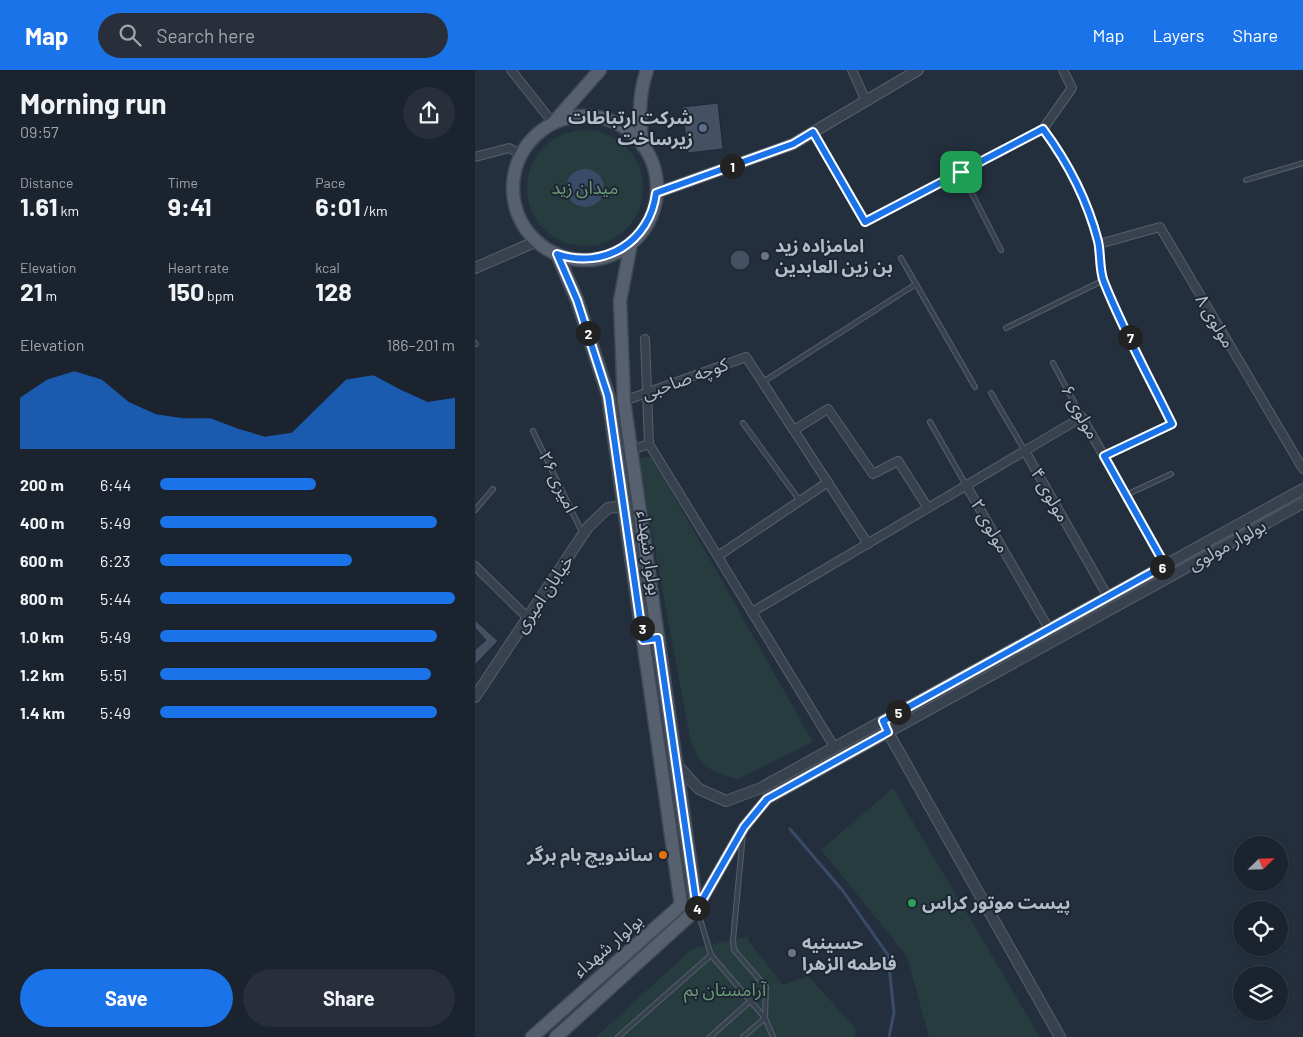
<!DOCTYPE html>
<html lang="en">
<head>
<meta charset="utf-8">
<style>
  body { margin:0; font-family:Barlow,"Noto Sans Arabic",sans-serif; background:#282f3a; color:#f1f3f6; height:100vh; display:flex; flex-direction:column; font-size:19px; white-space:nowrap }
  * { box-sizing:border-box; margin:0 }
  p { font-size:16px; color:#a0a4aa }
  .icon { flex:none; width:28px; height:28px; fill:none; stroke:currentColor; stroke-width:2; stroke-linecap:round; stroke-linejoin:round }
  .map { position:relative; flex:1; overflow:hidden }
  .sheet { display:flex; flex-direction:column; background:#1b232e; width:475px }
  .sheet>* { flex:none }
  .needle { width:32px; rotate:67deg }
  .tools { position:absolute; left:758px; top:766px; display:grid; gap:10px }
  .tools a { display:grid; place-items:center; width:55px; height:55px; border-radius:50%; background:#1b232e; box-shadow:0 1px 4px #0004,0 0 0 1px #39404a; font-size:25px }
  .pin { position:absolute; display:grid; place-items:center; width:42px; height:42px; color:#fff; margin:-21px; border-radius:10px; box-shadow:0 2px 8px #0006 }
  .km { position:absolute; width:25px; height:25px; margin:-12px; border-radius:50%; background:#222; color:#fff; font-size:14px; line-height:25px; text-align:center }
  .round { display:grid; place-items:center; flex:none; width:52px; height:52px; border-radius:26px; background:#282f3a }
  .overview { display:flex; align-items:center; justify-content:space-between; height:85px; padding:0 20px }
  h1 { font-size:28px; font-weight:700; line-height:38px }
  .metrics { display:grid; grid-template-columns:repeat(3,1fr); gap:8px; height:85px; padding:5px 20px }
  .metrics div { display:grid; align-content:center }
  .metrics b { font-size:25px; font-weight:700 }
  .metrics small { font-size:14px; font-weight:400 }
  .metrics p { font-size:14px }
  .chart { height:140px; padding:10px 20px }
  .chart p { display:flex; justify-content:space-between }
  .chart svg { width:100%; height:90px; margin-top:5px; fill:#1a73e8; opacity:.7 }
  .action { display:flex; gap:10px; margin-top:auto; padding:10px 20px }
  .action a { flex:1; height:58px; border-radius:30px; background:#1a73e8; color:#fff; font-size:20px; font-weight:700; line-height:58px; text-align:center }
  .action a+a { background:#282f3a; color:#f1f3f6 }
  ul { padding:0 20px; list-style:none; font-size:16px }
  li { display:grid; grid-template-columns:80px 60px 1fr; align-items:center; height:38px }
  li i { height:12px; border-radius:6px; background:#1a73e8 }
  header { display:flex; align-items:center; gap:30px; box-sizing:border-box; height:70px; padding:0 25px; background:#1a73e8; color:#fff }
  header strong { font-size:24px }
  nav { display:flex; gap:28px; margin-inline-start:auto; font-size:18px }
  .search { width:350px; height:45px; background:#282f3a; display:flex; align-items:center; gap:12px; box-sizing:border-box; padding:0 18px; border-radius:28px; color:#a0a4aa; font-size:19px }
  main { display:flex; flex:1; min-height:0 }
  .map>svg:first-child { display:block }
  .green { fill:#263c3f }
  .water { fill:#394c67 }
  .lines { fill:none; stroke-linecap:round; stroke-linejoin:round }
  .stream { stroke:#394c67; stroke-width:3 }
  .building { fill:#455162; stroke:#1f2835 }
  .service-casing { stroke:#565f6c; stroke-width:6 }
  .minor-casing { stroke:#565f6c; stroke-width:10 }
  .tertiary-casing { stroke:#565f6c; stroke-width:12 }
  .primary-casing { stroke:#414a57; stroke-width:15 }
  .service { stroke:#38414e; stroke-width:4 }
  .minor { stroke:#38414e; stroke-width:8 }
  .tertiary { stroke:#38414e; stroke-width:10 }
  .primary { stroke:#56606e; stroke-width:12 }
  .route-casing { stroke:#fff; stroke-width:10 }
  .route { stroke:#1a73e8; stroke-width:6 }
  .service-dot { fill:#5c6f8a; stroke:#1d2633; stroke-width:2 }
  .worship-dot { fill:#6b7280; stroke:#1d2633; stroke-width:2 }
  .food-dot { fill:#e8710a; stroke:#1d2633; stroke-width:2 }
  .leisure-dot { fill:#2e9e5b; stroke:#1d2633; stroke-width:2 }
  .labels { text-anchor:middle; stroke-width:4; stroke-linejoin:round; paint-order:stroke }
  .poi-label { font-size:18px; font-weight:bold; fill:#b4bcc9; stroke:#1d2633; text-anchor:start }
  .park-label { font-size:18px; fill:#6b9a76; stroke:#1d2633 }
  .street-label { font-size:18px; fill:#b4bcc9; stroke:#1d2633 }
</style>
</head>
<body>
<header>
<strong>Map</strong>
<div class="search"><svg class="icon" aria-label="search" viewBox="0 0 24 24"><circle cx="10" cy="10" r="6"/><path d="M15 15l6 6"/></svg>Search here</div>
<nav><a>Map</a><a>Layers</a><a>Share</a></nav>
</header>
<main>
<section class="sheet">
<div class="overview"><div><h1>Morning run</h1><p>09:57</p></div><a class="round"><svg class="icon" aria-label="share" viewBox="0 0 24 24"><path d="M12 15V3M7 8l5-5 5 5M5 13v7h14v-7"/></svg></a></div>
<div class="metrics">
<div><p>Distance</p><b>1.61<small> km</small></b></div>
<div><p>Time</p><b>9:41</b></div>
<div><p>Pace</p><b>6:01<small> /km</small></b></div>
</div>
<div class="metrics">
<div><p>Elevation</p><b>21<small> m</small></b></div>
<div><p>Heart rate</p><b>150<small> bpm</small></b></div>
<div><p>kcal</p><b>128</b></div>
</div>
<div class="chart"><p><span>Elevation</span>186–201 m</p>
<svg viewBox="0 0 160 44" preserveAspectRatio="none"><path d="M0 44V19L10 10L20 6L30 10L40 21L50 27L60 29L70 29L80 34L90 38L100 36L110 23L120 10L130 8L140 15L150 21L160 19V44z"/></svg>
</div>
<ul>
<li><b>200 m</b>6:44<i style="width:53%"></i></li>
<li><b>400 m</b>5:49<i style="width:94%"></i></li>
<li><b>600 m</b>6:23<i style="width:65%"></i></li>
<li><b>800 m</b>5:44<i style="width:100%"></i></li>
<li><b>1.0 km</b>5:49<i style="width:94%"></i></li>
<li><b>1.2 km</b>5:51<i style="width:92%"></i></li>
<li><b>1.4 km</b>5:49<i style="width:94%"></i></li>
</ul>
<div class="action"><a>Save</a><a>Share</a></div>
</section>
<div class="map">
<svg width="828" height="967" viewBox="0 0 828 967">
  <rect width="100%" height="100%" fill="#242f3e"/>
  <!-- green -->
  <g class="green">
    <circle cx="110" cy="118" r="58"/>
    <path d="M177,387L338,672L263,709C236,703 223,696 215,668L163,388Z"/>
    <path d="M418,718L565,967H454L432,886L346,780Z"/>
    <path d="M273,866V870L308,915L333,906L381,959L380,967H121L217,879Z"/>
  </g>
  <!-- water -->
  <circle class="water" cx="110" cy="118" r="19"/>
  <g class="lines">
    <!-- stream -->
    <path class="stream" d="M315,759L368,821L413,885L419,943L414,967"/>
  </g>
  <!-- building -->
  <g class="building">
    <path d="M243,33L248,79L213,83L207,37Z"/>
    <circle cx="265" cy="190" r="10"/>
    <path d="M0,550L23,571L0,595V580L11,570L0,558Z"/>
  </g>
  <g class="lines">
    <!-- service casing -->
    <g class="service-casing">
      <g id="service">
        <path d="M486,102L526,180"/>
        <path d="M771,110L828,93"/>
        <path d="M426,188L500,317"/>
        <path d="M531,258L629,210"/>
        <path d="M0,273L1,274"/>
        <path d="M578,293L607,347"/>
        <path d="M288,312L441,214"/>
        <path d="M516,323L550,381"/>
        <path d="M455,352L491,415"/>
        <path d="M268,353L325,431"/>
        <path d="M58,361L107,462"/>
        <path d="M651,425L696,404"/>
        <path d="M0,440L18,419"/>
        <path d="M268,764L258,870L259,880L291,917"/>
        <path d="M223,842L236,885L290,948L291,917L235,967"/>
        <path d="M143,967L236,885"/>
        <path d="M268,967L290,948L298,967"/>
      </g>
    </g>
    <!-- minor casing -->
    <g class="minor-casing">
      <g id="minor">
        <path d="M36,0L78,53"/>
        <path d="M377,0L391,31"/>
        <path d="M568,59C594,94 612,129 623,171C626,184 624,200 629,212C648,260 674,307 697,354L629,386"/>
        <path d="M338,62L390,152L568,59L597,18L588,0"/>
        <path d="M0,87L34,78L46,84"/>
        <path d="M624,174L685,157L828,399"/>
        <path d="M170,269L174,374L360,678"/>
        <path d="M149,331L271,287L393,474"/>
        <path d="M319,360L353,339L398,404L423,391L453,438"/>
        <path d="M156,380L174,374"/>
        <path d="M550,381L633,527"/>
        <path d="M491,415L574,559"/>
        <path d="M243,486L353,412"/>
        <path d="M0,496L53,548"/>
        <path d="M277,542L607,347L690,495"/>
      </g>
    </g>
    <!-- tertiary casing -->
    <g class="tertiary-casing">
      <g id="tertiary">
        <path d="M181,123L318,74L443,0"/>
        <path d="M0,198L62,171"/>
        <path d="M0,627L113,457L133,438L149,436"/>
        <path d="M410,657L585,967"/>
        <path d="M201,694L224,719L251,731L286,718L828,419"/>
        <path d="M222,839L269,757L292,729L828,433"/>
      </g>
    </g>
    <!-- primary casing -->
    <g class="primary-casing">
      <g id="primary">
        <circle cx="110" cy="118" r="72"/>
        <path d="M79,52L125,0"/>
        <path d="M168,76C164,49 163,26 172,0"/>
        <path d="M57,967L206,835L133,325L102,230L82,184"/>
        <path d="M81,967L222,839L149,331L145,231L156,173"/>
      </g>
    </g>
    <!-- service -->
    <use href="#service" class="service"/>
    <!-- minor -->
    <use href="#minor" class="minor"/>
    <!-- tertiary -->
    <use href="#tertiary" class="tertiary"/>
    <!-- primary -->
    <use href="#primary" class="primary"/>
  </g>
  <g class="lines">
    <!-- route casing -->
    <g class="route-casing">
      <path id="route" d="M568,59C594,94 612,129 623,171C626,184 624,200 629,212C648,260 674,307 697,354L629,386L690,495L408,651L413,662L292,729L269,757L222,839L183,568L168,570L133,326L102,230L82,184C129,200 175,172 181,123L318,74L338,62L390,152Z"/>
    </g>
    <!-- route -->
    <use href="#route" class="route"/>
  </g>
  <!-- markers -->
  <circle class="service-dot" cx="228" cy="58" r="5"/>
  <g class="worship-dot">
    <circle cx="290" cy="186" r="5"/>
    <circle cx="317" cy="883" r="5"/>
  </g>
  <circle class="food-dot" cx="188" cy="785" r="5"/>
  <circle class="leisure-dot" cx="437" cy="833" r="5"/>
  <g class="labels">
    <!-- poi labels -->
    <g class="poi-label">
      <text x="218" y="54" text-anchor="end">شرکت ارتباطات<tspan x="218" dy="21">زیرساخت</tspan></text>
      <text x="300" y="182">امامزاده زید<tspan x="300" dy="21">بن زین العابدین</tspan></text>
      <text x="178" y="791" text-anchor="end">ساندویچ بام برگر</text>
      <text x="447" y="839">پیست موتور کراس</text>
      <text x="327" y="879">حسینیه<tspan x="327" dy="21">فاطمه الزهرا</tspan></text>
    </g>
    <!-- park labels -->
    <g class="park-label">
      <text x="110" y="124">میدان زید</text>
      <text x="250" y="926">آرامستان بم</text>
    </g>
    <!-- street labels -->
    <g class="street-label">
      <text transform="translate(740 251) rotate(59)" y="6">مولوی ۸</text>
      <text transform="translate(210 309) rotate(-20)" y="6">کوچه صاحبی</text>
      <text transform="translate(605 342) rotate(61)" y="6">مولوی ۶</text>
      <text transform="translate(83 412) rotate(64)" y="6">امیری ۲۶</text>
      <text transform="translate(575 425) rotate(60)" y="6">مولوی ۴</text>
      <text transform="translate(515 456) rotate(60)" y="6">مولوی ۲</text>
      <text transform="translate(752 475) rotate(-29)" y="6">بولوار مولوی</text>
      <text transform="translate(174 483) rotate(82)" y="6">بولوار شهداء</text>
      <text transform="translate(69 524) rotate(-56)" y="6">خیابان امیری</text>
      <text transform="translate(133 876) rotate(-41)" y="6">بولوار شهداء</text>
    </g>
  </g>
</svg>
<div class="tools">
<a><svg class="needle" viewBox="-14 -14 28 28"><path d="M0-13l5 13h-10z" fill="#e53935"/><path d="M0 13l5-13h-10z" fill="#a0a4aa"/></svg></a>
<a><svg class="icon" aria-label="locate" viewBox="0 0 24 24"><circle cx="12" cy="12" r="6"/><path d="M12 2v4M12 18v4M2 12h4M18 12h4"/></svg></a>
<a><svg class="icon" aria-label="layers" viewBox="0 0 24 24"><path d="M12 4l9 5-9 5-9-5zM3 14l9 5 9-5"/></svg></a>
</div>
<div class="pin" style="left:486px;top:102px;background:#1e9e55"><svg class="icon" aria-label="arrive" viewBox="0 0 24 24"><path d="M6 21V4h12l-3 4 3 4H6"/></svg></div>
<b class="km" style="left:257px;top:96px">1</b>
<b class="km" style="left:113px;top:263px">2</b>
<b class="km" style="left:167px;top:558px">3</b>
<b class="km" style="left:222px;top:838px">4</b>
<b class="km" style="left:423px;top:642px">5</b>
<b class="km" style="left:687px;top:497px">6</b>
<b class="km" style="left:655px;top:267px">7</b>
</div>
</main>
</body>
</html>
